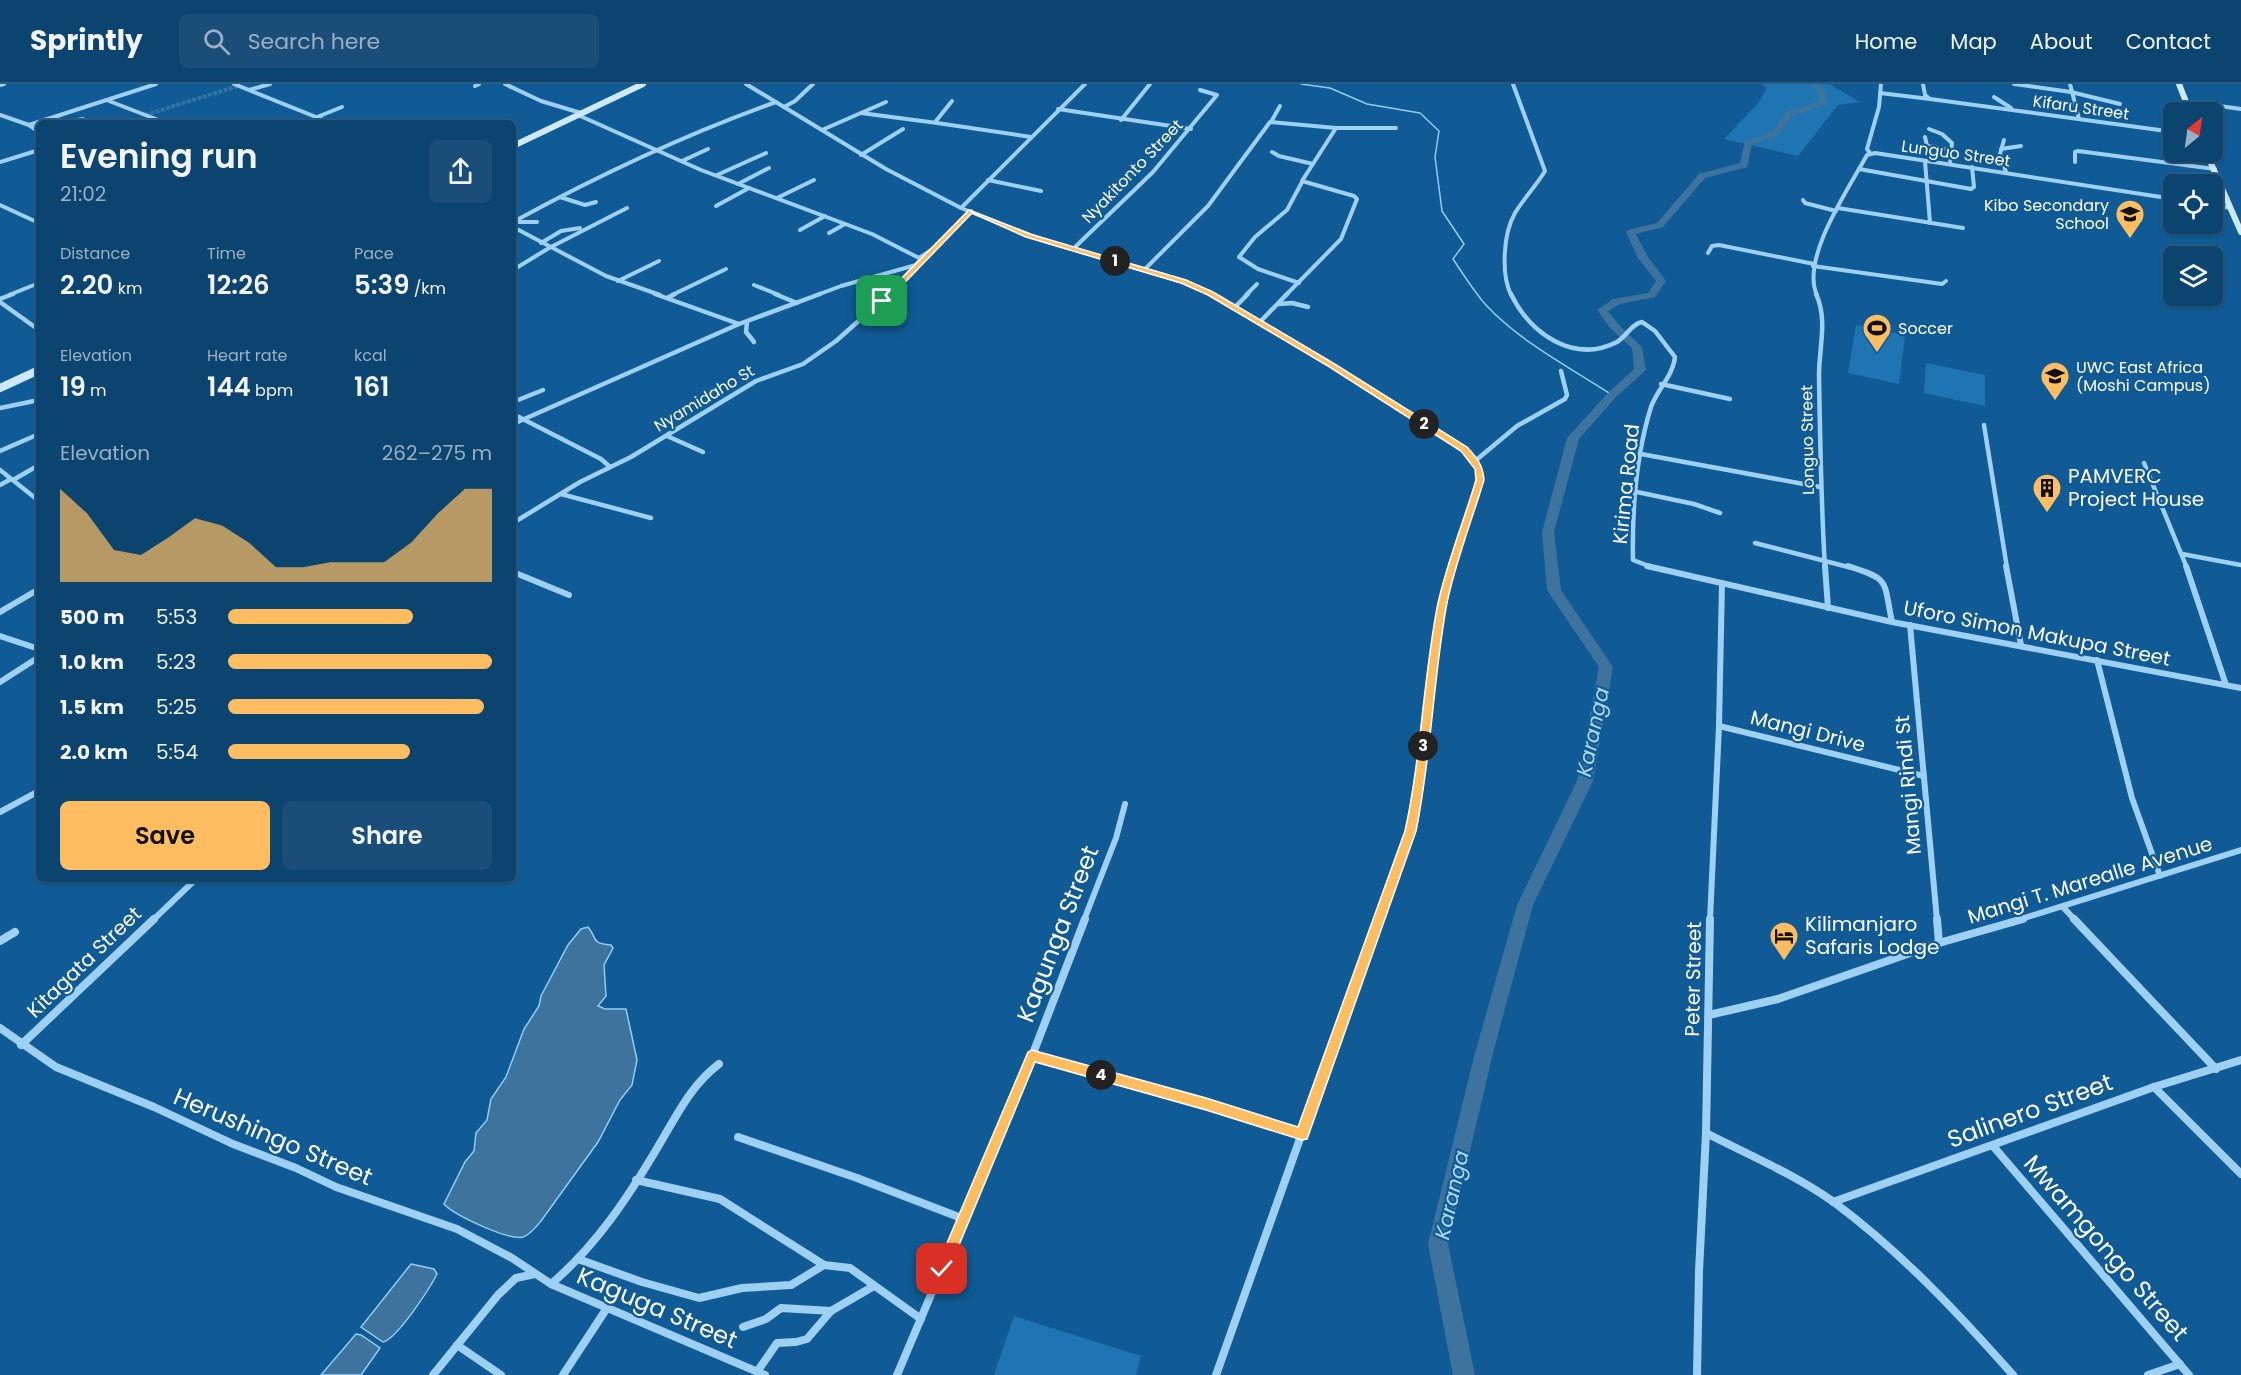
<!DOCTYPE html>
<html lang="en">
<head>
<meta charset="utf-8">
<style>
  body { margin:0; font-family:Poppins,sans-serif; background:#1a4e78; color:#f1f3f6; height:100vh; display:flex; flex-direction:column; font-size:22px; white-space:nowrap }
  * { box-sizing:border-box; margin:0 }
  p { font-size:20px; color:#9ab0c3 }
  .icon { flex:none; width:33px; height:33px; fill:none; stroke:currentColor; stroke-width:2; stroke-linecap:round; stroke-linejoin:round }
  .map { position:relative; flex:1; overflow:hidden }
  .panel { position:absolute; left:36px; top:36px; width:480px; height:762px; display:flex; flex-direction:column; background:#0c4470; border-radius:9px; box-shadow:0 2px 4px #0004,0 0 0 2px #2c5c83 }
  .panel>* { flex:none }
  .needle { width:39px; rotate:29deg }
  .controls { position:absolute; left:2163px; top:18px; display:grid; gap:12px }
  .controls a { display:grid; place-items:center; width:60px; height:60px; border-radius:9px; background:#0c4470; box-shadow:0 2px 4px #0004,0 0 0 2px #2c5c83; font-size:30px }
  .pin { position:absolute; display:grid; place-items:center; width:51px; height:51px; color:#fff; margin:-26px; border-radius:12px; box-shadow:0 3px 9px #0006 }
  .km { position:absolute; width:30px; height:30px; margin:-15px; border-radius:50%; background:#222; color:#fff; font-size:16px; line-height:30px; text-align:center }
  .round { display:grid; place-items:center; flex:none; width:63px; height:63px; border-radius:9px; background:#1a4e78 }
  .head { display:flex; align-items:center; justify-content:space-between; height:102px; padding:0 24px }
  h1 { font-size:33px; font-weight:600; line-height:45px }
  .figures { display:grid; grid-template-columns:repeat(3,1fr); gap:9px; height:102px; padding:6px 24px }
  .figures div { display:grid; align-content:center }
  .figures b { font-size:26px; font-weight:600 }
  .figures small { font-size:16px; font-weight:400 }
  .figures p { font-size:16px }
  .chart { height:168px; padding:12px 24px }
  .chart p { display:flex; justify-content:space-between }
  .chart svg { width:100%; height:108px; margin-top:6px; fill:#ffbd61; opacity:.7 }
  .action { display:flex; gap:12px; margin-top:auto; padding:12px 24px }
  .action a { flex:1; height:69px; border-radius:9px; background:#ffbd61; color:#111; font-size:24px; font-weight:600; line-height:69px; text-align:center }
  .action a+a { background:#1a4e78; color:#f1f3f6 }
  ul { padding:0 24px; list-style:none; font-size:20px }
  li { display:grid; grid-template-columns:96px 72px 1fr; align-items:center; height:45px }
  li i { height:15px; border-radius:8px; background:#ffbd61 }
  header { display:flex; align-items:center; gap:36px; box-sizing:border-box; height:84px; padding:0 30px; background:#0c4470; border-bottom:2px solid #2c5c83 }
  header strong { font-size:28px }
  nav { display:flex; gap:33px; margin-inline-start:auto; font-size:21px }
  .search { width:420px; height:54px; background:#1a4e78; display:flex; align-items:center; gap:15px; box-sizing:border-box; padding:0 21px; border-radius:9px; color:#9ab0c3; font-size:22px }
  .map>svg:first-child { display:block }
  .green { fill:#1f74b2 }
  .water { fill:#3e739d; stroke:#90cdf7; stroke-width:1.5 }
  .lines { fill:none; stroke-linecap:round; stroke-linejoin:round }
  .stream { stroke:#90cdf7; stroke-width:1.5 }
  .river { fill:#3e739d; fill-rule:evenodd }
  .street-tunnel { stroke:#3474a5; stroke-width:4; stroke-dasharray:4 1.5; stroke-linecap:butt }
  .street-far3 { stroke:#9ed0f4; stroke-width:4 }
  .street-far2 { stroke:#9ed0f4; stroke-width:4.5 }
  .street-far1 { stroke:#9ed0f4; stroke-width:6 }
  .street { stroke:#9ed0f4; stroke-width:8 }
  .secondary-far1 { stroke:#cee8fd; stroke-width:6 }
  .secondary { stroke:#cee8fd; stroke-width:8 }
  .route { fill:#ffbd61; stroke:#fff; stroke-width:1.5 }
  .labels { text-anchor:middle; stroke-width:4.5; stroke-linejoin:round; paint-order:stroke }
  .far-street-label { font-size:16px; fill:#fff; stroke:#105b95 }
  .far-poi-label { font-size:16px; fill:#fff; stroke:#105b95; text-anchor:start }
  .poi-label { font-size:20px; fill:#fff; stroke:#105b95; text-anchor:start }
  .street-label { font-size:20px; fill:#fff; stroke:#105b95 }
  .water-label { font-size:21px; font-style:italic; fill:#abd9fa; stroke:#105b95 }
  .near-street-label { font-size:24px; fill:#fff; stroke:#105b95 }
</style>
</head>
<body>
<header>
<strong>Sprintly</strong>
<div class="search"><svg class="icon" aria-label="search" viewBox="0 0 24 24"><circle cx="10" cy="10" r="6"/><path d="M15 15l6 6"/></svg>Search here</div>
<nav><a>Home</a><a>Map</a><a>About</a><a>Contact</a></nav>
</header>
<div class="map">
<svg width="2241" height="1291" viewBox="0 0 2241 1291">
  <rect width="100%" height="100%" fill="#105b95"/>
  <!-- green -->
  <g class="green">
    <path d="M1762,0H1829L1860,18L1838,21L1798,72L1724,55L1759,18L1767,4Z"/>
    <path d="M1856,241L1905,251L1899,300L1848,289Z"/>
    <path d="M1926,279L1985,291V322L1924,309Z"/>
    <path d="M1014,1232L1141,1272L1136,1291H994Z"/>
  </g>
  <!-- water -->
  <g class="water">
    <path d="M588,843C598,855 590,859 611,861L613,864L604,881L606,912L598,922L605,925H626L637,976L632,1001L620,1016L598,1058L541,1137C536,1143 531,1150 523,1153C509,1157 454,1131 444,1120L465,1078L474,1067L476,1049L487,1036L491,1015L506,993L524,945L539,922L541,912L568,861L581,845Z"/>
    <path d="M411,1180L434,1185L437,1190C430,1204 397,1255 383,1258L361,1243Z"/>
    <path d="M356,1250L361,1251L380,1264L361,1291H321Z"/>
  </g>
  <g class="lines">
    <!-- stream -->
    <path class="stream" d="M1301,0L1330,4L1367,20L1420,29L1439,47L1435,73L1442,127L1464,160L1453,175C1463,190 1473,206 1485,220C1520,258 1569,283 1612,311"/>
    <!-- river -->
    <path class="river" d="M1806,0L1822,2L1828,20L1792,32L1778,52L1752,60L1747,83L1705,94L1663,143L1636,150L1648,173L1666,197L1655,213L1620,220L1608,227L1619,241L1642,263L1646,286L1616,313L1579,355L1554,448L1561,506L1613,583L1593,697L1533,821L1493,969L1448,1160L1475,1291H1453L1428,1160L1475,969L1517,821L1577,697L1599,583L1547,506L1542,448L1567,354L1608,309L1634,285L1632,264L1611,245L1597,226L1613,215L1648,209L1656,197L1638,174L1626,148L1628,146L1657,139L1699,90L1740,79L1745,57L1772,48L1786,28L1820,17L1816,5Z"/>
    <!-- street-tunnel -->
    <path class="street-tunnel" d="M145,31L238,2"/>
    <!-- street-far3 -->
    <g class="street-far3">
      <path d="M234,0L331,39"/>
      <path d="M505,0L541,17L581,29"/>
      <path d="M746,0L886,85L961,124L1048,158L1183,198L1215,211"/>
      <path d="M1923,0L1925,11L1930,15L2174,48"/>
      <path d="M2014,0L2071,8L2120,20"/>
      <path d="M2070,0L2079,35"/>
      <path d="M0,1L4,0"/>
      <path d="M475,2L479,0"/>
      <path d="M249,6L270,0"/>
      <path d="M1880,9L1930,15"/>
      <path d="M1994,13L2011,24"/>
      <path d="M109,17L166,39"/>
      <path d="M952,17L936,37L937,39L1031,53"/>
      <path d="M2188,22L2205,20L2241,25"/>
      <path d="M784,23L795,17L813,0"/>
      <path d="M1058,25L1191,45"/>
      <path d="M861,29L937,39"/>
      <path d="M0,31L29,41L156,0"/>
      <path d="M578,31L701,86L872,150L919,174L939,161L971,127"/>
      <path d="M317,33L342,23"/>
      <path d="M53,34L67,38L83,35"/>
      <path d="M1121,36L1150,0"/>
      <path d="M1271,38L1280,22"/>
      <path d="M29,41L39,48"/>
      <path d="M1929,45L1942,50L1952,59L1950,80"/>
      <path d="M822,46L886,18"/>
      <path d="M1925,53L1927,62L1952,66"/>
      <path d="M2004,56L2000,70L2006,88"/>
      <path d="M2001,65L2021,62"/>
      <path d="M1272,68L1279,72L1313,80"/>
      <path d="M1870,69L1867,65L1879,23L1881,0"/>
      <path d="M861,71L903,45"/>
      <path d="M682,77L708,65"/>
      <path d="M1925,77L1930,139"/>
      <path d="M0,78L39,66"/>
      <path d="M2075,78V68L2078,67L2215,85"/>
      <path d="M1859,85L1971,105L1974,103L1972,83"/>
      <path d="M717,91L766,69"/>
      <path d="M988,96L1041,107"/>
      <path d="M738,100L769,84"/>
      <path d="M560,113L585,121L596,118"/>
      <path d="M777,114L814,96"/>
      <path d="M1803,116L1805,119L1836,127"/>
      <path d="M0,121L39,139"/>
      <path d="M2212,121L2231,124"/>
      <path d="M716,122L749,104"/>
      <path d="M961,124L1085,0"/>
      <path d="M1838,124L1963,144"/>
      <path d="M513,138C597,92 686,50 776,18"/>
      <path d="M517,138H537"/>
      <path d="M513,143L606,192L660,211"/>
      <path d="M800,146L825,132"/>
      <path d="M829,149L845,140"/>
      <path d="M541,159L561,147L580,144"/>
      <path d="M1073,165L1153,88L1217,11L1200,6"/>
      <path d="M1708,169L1712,162L1719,161L1814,180"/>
      <path d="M1813,182L1942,200L1946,197"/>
      <path d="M513,186L549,164L627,124"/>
      <path d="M1144,186L1208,122L1270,38L1336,44H1396"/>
      <path d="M618,197L659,177"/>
      <path d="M1299,199L1258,185L1239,173L1255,153L1287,126L1302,98"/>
      <path d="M754,201L779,211"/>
      <path d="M9,211L39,199"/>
      <path d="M672,211L726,185"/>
      <path d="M817,211L841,202L916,181"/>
      <path d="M888,211L922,174"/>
      <path d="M1246,211L1257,200"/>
      <path d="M1286,211L1341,155L1357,115L1354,112L1302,97L1336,44"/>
      <path d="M1511,211C1501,190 1503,150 1515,129C1524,114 1536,102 1545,87L1513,0"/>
      <path d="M1817,211C1800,175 1849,104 1867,71L1875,69L2174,115"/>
    </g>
    <!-- street-far2 -->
    <g class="street-far2">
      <path d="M655,210L739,240L820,210"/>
      <path d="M775,210L797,219"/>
      <path d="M1212,210L1330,280L1464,365C1473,375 1479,382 1480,396L1453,484"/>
      <path d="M1511,210C1530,250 1574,280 1617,258C1627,252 1631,240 1642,238L1655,247L1675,273C1673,292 1657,306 1651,323C1636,371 1632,426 1633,476L1654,484"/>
      <path d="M1816,210C1828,235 1819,264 1819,291C1820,355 1821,419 1825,484"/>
      <path d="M667,214L675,210"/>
      <path d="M0,215L13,210"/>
      <path d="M0,218L39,246"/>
      <path d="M1279,220L1292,219L1308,223"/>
      <path d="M1235,223L1248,210"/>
      <path d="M747,238L746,248L754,258"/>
      <path d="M1260,238L1287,210"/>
      <path d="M1661,300L1730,315"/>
      <path d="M513,318L543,306"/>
      <path d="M0,324L39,316"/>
      <path d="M513,330L601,375L610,383"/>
      <path d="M513,340L739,240"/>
      <path d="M1984,341L2007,484"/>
      <path d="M667,352L703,368"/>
      <path d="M0,367L39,350"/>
      <path d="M1641,370L1820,403"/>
      <path d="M1475,377L1517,342L1565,315L1567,311L1561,287"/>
      <path d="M2144,379L2187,484"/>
      <path d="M0,386L39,417"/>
      <path d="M13,396L39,381"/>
      <path d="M0,401L11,395"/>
      <path d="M1637,408L1694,420L1720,429"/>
      <path d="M561,410L651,434"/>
      <path d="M513,439L580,398L631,373L756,297L803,280L836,257L889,210"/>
      <path d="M1755,459L1852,484"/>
      <path d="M2182,470L2241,481"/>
    </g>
    <!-- street-far1 -->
    <g class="street-far1">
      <path d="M1647,482L1892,538L2241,604"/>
      <path d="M1825,482L1828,524"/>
      <path d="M1848,482C1891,496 1883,495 1892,538"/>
      <path d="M2006,482L2021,561"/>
      <path d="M2186,482L2226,601"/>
      <path d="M513,488L569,511"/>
      <path d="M0,528L39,505"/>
      <path d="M1910,541L1937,836"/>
      <path d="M0,552L39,565"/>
      <path d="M2097,576L2132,714L2160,792"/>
      <path d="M0,598L39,573"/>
      <path d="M1719,642L1924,692"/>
      <path d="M0,728L39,707"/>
      <path d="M2063,823L2075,836"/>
      <path d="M153,836L196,795"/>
      <path d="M1084,836L1116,754L1125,720"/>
      <path d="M1378,836L1411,747L1442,521L1454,482"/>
      <path d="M1710,836L1719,642L1722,499"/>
      <path d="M2018,836L2241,766"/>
    </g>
    <!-- street -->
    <g class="street">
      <path d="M1937,835L1939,859"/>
      <path d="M2074,835L2216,985"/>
      <path d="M0,857L15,848"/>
      <path d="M1709,931L1778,915L1939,859L2023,835"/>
      <path d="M0,944L56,983L154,1023L233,1060L296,1084L336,1103L457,1145L512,1174L551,1200L765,1291"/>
      <path d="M21,961L154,835"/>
      <path d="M1032,972L1206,1020L1302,1050"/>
      <path d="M2154,1003L2241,1090"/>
      <path d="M1706,1049C1749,1071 1796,1091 1835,1119C1902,1169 1958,1229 2013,1291"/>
      <path d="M738,1053L857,1094L964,1135"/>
      <path d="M1993,1062L2189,1291"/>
      <path d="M636,1096L720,1115L824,1181L850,1184L921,1235"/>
      <path d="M1833,1118L2154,1003L2241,976"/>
      <path d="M578,1175L642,1198L699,1214L742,1204L791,1201L824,1181"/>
      <path d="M551,1200C596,1162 629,1112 659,1061C677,1031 691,1001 719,980"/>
      <path d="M743,1243L766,1235L781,1224L831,1227L874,1202"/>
      <path d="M457,1261L501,1291"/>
      <path d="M757,1288L777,1259L796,1258L807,1255L831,1227"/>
      <path d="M433,1291L498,1211L516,1194L535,1190"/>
      <path d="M563,1291L607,1224"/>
      <path d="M897,1291L1032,972L1085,835"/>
      <path d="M1216,1291L1378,835"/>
      <path d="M1697,1291L1699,1187L1706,1049L1710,835"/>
      <path d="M2148,1291L2180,1280"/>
    </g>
    <!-- secondary-far1 -->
    <g class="secondary-far1">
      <path d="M2179,0L2190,28"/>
      <path d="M513,62L643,0"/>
      <path d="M2206,68L2241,148"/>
    </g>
    <!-- secondary -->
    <path class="secondary" d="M0,304L39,286"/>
  </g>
  <!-- route -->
  <path class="route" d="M969,126L1030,150L1186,196L1213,208L1333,279L1467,363C1477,374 1483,381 1484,396C1472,436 1453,484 1446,524C1433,598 1431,674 1416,747L1307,1055L1302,1056L1206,1026L1035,978L947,1190L942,1192L938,1190L936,1185L1028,968L1032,966L1206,1014L1298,1043L1405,747C1421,674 1423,598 1437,524C1445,483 1464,437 1476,396L1475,385L1461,367L1328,282L1208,211L1181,199L1026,153L972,129L885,219H880V216Z"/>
  <!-- icons -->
  <defs>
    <g id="school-pin" transform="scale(1.5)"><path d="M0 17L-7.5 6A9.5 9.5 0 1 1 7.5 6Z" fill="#ffbd61" stroke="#105b95"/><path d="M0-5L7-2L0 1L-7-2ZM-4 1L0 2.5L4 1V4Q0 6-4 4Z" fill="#111"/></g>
    <g id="stadium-pin" transform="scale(1.5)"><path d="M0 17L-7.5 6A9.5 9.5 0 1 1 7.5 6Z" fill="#ffbd61" stroke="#105b95"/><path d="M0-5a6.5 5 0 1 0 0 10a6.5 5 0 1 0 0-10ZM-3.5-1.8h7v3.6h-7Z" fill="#111"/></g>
    <g id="building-pin" transform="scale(1.5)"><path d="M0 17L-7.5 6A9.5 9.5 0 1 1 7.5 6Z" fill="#ffbd61" stroke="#105b95"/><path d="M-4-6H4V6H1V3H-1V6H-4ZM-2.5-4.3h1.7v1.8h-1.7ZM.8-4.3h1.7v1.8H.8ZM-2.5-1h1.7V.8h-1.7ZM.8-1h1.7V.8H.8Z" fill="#111"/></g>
    <g id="hotel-pin" transform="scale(1.5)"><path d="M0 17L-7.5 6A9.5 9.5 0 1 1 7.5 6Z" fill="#ffbd61" stroke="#105b95"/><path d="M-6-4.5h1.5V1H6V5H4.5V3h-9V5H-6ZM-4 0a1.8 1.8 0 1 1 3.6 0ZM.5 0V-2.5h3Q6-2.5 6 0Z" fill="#111"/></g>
  </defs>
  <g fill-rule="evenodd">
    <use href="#school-pin" x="2130" y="130"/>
    <use href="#stadium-pin" x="1877" y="244"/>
    <use href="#school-pin" x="2055" y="292"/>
    <use href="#building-pin" x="2047" y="404"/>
    <use href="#hotel-pin" x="1784" y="852"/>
  </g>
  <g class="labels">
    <!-- far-street labels -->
    <g class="far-street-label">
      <text transform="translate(2081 23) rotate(8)" y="6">Kifaru Street</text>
      <text transform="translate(1956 69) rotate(8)" y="6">Lunguo Street</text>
      <text transform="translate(1132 87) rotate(-46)" y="6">Nyakitonto Street</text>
      <text transform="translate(704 314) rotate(-31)" y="6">Nyamidaho St</text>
      <text transform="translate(1807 356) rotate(-91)" y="6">Longuo Street</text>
    </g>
    <!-- far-poi labels -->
    <g class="far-poi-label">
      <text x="2109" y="127" text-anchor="end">Kibo Secondary<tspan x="2109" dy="18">School</tspan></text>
      <text x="1898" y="250">Soccer</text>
      <text x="2076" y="289">UWC East Africa<tspan x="2076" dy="18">(Moshi Campus)</tspan></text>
    </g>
    <!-- poi labels -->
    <g class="poi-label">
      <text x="2068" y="399">PAMVERC<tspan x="2068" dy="23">Project House</tspan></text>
      <text x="1805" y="847">Kilimanjaro<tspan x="1805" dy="23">Safaris Lodge</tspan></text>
    </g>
    <!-- street labels -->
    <g class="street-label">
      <text transform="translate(1626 400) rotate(-84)" y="7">Kirima Road</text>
      <text transform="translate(2037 549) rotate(11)" y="7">Uforo Simon Makupa Street</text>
      <text transform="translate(1808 647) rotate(14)" y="7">Mangi Drive</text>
      <text transform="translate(1908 701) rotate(-95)" y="7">Mangi Rindi St</text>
      <text transform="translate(2090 796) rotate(-17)" y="7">Mangi T. Marealle Avenue</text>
      <text transform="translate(84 878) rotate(-44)" y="7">Kitagata Street</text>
      <text transform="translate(1693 895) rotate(-89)" y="7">Peter Street</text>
    </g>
    <!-- water labels -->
    <g class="water-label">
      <text transform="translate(1593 648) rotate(-78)" y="7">Karanga</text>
      <text transform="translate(1452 1111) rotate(-77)" y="7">Karanga</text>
    </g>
    <!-- near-street labels -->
    <g class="near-street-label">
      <text transform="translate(1058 850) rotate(-69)" y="8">Kagunga Street</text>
      <text transform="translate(2030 1027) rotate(-20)" y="8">Salinero Street</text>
      <text transform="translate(273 1053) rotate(23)" y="8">Herushingo Street</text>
      <text transform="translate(2106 1164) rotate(49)" y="8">Mwamgongo Street</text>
      <text transform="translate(657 1224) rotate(23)" y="8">Kaguga Street</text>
    </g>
  </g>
</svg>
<div class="controls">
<a><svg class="needle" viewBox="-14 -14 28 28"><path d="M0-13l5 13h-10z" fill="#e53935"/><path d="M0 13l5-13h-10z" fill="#9ab0c3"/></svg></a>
<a><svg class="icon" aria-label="locate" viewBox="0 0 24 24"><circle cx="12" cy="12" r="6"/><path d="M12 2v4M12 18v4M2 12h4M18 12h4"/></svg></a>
<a><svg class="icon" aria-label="layers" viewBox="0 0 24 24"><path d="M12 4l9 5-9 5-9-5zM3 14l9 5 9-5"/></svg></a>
</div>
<div class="pin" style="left:882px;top:217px;background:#1e9e55"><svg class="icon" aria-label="arrive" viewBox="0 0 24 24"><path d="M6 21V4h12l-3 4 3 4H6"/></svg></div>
<div class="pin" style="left:942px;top:1185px;background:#d93025"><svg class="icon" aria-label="check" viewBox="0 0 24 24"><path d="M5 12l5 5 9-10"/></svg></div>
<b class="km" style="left:1115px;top:177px">1</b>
<b class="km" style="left:1424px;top:340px">2</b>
<b class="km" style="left:1423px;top:662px">3</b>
<b class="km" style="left:1101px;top:991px">4</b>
<section class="panel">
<div class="head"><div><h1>Evening run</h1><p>21:02</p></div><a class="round"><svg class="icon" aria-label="share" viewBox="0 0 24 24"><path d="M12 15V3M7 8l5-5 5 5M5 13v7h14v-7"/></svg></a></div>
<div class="figures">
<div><p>Distance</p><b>2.20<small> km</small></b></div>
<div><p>Time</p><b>12:26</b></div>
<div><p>Pace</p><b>5:39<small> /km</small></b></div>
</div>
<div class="figures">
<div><p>Elevation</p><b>19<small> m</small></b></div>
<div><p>Heart rate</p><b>144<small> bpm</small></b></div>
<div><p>kcal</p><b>161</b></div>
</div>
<div class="chart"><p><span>Elevation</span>262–275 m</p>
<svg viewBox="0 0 160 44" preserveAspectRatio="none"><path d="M0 44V6L10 16L20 31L30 33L40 26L50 18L60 21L70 28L80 38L90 38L100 36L110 36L120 36L130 28L140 16L150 6L160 6V44z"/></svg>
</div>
<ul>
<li><b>500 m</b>5:53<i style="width:70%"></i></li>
<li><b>1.0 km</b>5:23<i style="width:100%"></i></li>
<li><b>1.5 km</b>5:25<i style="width:97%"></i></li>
<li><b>2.0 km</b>5:54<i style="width:69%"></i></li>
</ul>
<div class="action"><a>Save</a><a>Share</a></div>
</section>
</div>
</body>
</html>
